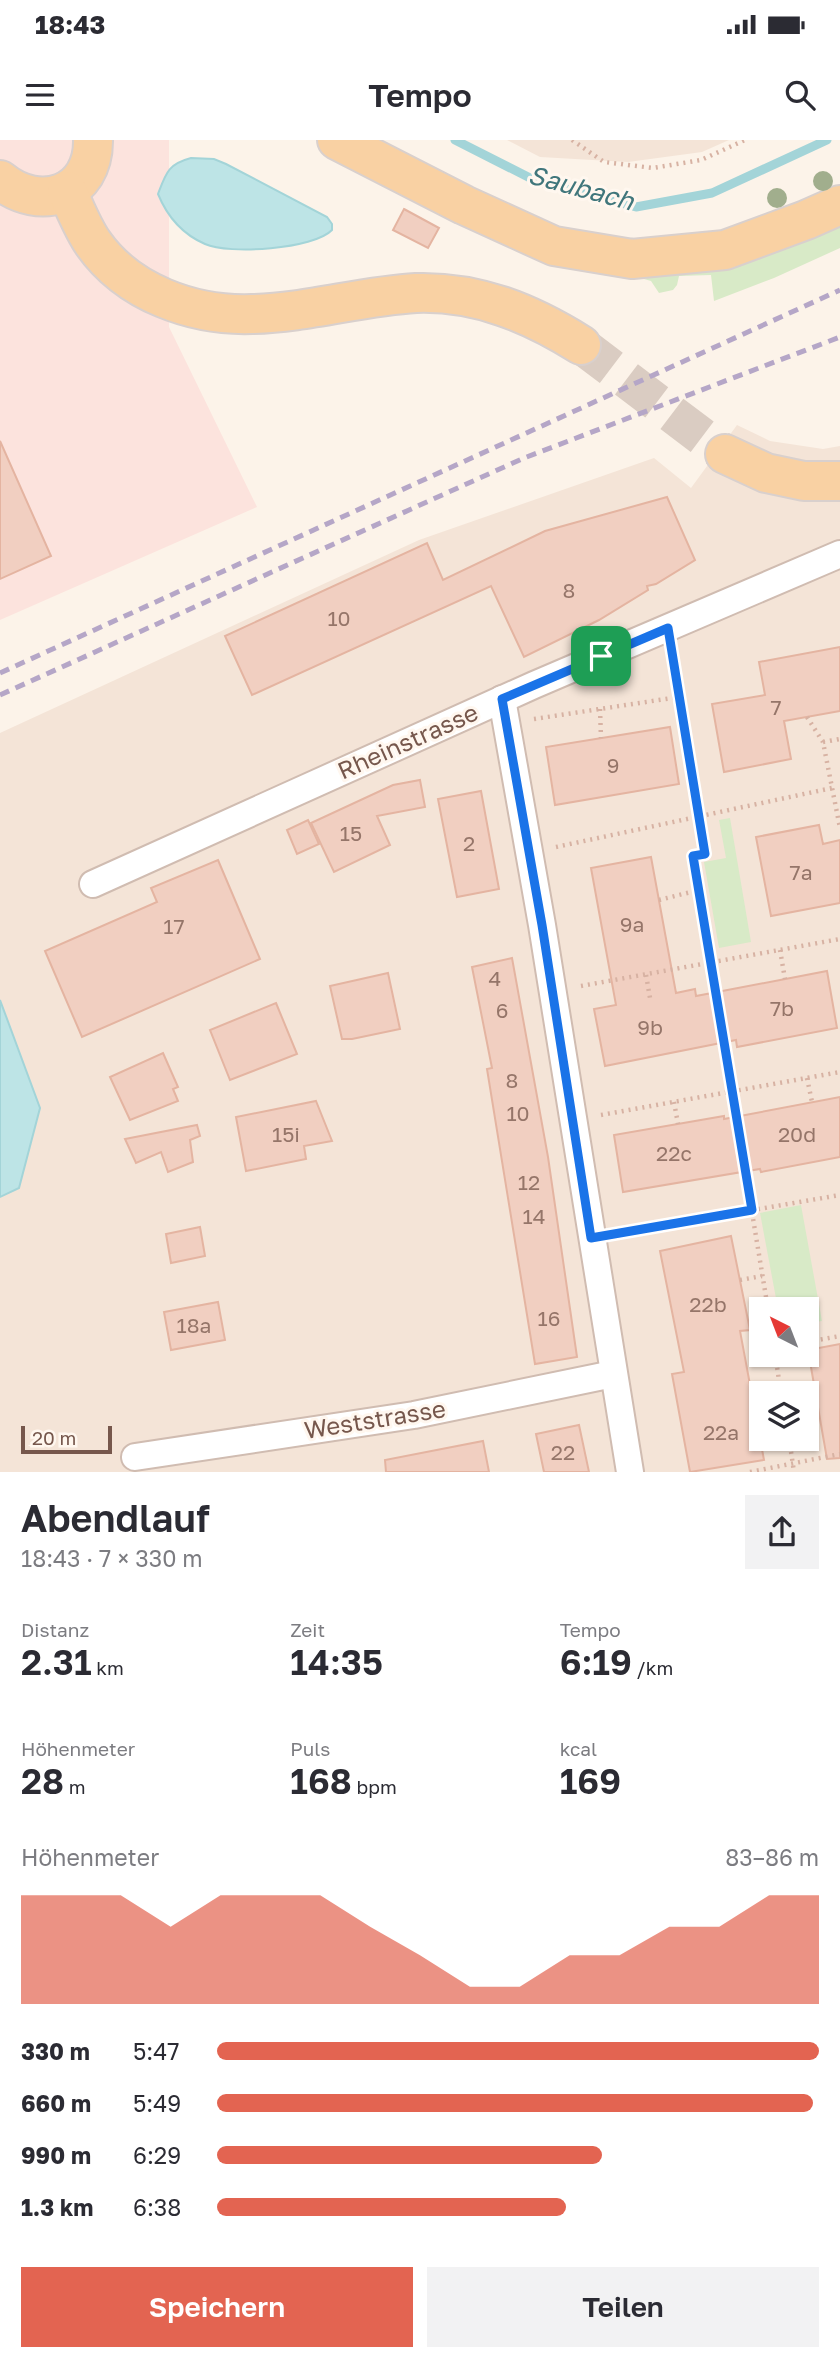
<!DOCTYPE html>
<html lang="de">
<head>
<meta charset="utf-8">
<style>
  body { margin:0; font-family:"Golos Text",sans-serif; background:#f2f2f3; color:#2b2b33; height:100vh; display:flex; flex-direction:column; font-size:26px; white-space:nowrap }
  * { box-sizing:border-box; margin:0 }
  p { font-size:23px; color:#7c7c81 }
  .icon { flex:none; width:38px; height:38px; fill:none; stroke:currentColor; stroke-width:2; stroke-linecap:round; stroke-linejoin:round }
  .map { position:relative; height:1332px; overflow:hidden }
  .details { display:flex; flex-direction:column; background:#fff; flex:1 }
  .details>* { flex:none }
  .needle { width:46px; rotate:318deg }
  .buttons { position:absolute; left:749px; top:1157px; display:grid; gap:14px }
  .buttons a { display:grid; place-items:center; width:70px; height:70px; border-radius:0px; background:#fff; box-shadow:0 2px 5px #0004; font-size:35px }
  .scale { position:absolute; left:21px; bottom:18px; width:91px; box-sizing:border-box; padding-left:7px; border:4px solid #76574c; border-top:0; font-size:19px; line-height:24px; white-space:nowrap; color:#76574c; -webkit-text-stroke:5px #fff7ef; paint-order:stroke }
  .pin { position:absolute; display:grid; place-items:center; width:60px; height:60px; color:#fff; margin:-30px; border-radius:14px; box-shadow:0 4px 10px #0006 }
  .round { display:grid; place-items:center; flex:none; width:74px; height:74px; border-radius:0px; background:#f2f2f3 }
  .head { display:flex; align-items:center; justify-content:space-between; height:119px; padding:0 21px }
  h1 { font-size:38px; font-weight:600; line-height:52px }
  .figures { display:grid; grid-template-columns:repeat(3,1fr); gap:10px; height:119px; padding:7px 21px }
  .figures div { display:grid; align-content:center }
  .figures b { font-size:35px; font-weight:600 }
  .figures small { font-size:19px; font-weight:400 }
  .figures p { font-size:19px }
  .chart { height:196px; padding:14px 21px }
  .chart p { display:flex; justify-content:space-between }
  .chart svg { width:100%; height:126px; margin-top:7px; fill:#e36451; opacity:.7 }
  .primary-button { display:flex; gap:14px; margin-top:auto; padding:14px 21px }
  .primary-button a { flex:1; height:80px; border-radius:0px; background:#e36451; color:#fff; font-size:28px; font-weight:600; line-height:80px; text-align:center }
  .primary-button a+a { background:#f2f2f3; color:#2b2b33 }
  ul { padding:0 21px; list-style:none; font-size:23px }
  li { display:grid; grid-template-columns:112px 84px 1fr; align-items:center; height:52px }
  li i { height:18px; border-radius:9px; background:#e36451 }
  .status { display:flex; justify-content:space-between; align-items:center; height:49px; padding:0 35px; background:#fff; direction:ltr }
  .status svg { height:19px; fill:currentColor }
  header { display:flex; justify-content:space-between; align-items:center; height:91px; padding:0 21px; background:#fff; font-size:32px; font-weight:600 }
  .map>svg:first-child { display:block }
  .residential { fill:#f4e4d7; fill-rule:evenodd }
  .commercial { fill:#fce3dd }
  .green { fill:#d8eac7 }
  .water { fill:#bde4e6; stroke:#a3d4d8; stroke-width:2 }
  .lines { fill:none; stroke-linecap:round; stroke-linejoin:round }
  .stream { stroke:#a3d4d8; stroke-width:9 }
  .building { fill:#f1cfc1; stroke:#e4b4a1; stroke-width:2 }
  .primary-tunnel { stroke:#daccc2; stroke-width:38; stroke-dasharray:38 19; stroke-linecap:butt }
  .minor-casing { stroke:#d0bcb1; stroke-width:30 }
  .primary-casing { stroke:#d9d0cd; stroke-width:42 }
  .path { stroke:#d7b2a3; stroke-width:4.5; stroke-dasharray:2 5; stroke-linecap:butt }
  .minor { stroke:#fff; stroke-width:26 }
  .primary { stroke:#f9d1a3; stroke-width:38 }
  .rail { stroke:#b5a6c7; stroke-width:5; stroke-dasharray:10 7; stroke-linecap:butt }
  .tree { fill:#a1ae8d }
  .route-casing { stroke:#fff; stroke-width:14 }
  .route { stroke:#1a73e8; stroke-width:9 }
  .labels { text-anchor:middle; stroke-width:6; stroke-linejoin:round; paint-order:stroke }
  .number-label { font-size:21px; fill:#957569 }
  .street-label { font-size:24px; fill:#76574c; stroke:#fff7ef }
  .water-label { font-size:26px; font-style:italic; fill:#40767b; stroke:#fff7ef }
</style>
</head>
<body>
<div class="status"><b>18:43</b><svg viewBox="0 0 49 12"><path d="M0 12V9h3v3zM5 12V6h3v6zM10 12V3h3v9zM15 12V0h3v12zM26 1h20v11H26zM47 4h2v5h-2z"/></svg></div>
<header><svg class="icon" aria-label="menu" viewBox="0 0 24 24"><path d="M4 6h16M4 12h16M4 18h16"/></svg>Tempo<svg class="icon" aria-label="search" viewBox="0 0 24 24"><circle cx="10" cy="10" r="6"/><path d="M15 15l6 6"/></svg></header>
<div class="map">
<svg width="840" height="1332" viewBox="0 0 840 1332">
  <rect width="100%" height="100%" fill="#fcf3e9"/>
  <!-- residential -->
  <g class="residential">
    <path d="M507,0H729L702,12L628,22L540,17Z"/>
    <path d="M737,285L770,301L823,309L840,306V1332H0V1057L19,1048L40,968L0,860V593L419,400L654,318L691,348ZM761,1169H807V1214H761ZM761,1253H807V1298H761Z"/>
  </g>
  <!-- commercial -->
  <path class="commercial" d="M0,0H169V187L257,367L0,480Z"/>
  <!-- green -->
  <g class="green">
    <path d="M840,82V108L774,138L714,161L711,135L679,136L677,145L673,150L659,153L651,141L644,139Z"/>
    <path d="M730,678L751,802L719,808L704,722L726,718L719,680Z"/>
    <path d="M801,1065L822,1181L807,1183V1169H778L760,1073Z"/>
  </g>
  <!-- water -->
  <g class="water">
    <path d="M191,18L214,19L226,24L327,77L332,84V90C314,109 229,115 205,104C182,94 167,76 158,54C166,33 168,24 191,18Z"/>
    <path d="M0,860L40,968L19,1048L0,1057Z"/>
  </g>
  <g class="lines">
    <!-- stream -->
    <path class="stream" d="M455,0L536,41L636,67L712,53L827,0"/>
  </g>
  <!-- building -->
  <g class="building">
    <path d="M404,69L439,88L428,108L393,90Z"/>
    <path d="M0,301L51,416L0,439Z"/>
    <path d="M667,357L695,420L656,444L647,446L648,450L599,480L524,517L491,446L252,555L225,496L427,403L443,440L545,391Z"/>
    <path d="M840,507V571L784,581L791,619L724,632L712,564L765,555L759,522Z"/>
    <path d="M670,587L679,644L555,665L546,607Z"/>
    <path d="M420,640L425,667L377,676L390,705L334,732L311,683L393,645Z"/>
    <path d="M481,651L499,749L457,757L438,659Z"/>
    <path d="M308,680L319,704L297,714L287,690Z"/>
    <path d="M819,685L823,704L840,700V763L771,776L756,697Z"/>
    <path d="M651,717L676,853L695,849L696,856L827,831L837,888L737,907L736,900L605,926L594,869L616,865L591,728Z"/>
    <path d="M218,720L260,819L82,897L45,811L157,762L151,748Z"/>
    <path d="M512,818L548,1017L577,1217L535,1224L487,929L492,928L472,827Z"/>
    <path d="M388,833L400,889L352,899H342L330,846Z"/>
    <path d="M276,863L297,914L230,940L210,890Z"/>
    <path d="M163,913L178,947L173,949L178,961L130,980L110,937Z"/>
    <path d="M840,957V1017L761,1032L760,1029L623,1052L614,995L724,976V979Z"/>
    <path d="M316,961L332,1001L304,1006L306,1019L246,1031L236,977Z"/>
    <path d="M197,985L200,996L190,1000L193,1022L168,1032L161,1012L136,1023L125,999Z"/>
    <path d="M200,1087L205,1116L171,1123L166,1094Z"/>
    <path d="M731,1096L750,1190L740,1191L764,1320L690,1332L672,1234L684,1232L660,1111Z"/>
    <path d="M218,1162L225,1200L171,1210L164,1172Z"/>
    <path d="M840,1204V1318L827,1319L808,1210Z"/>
    <path d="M579,1285L589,1332H544L536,1294Z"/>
    <path d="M483,1301L489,1332H386L385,1320Z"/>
  </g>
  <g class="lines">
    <!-- primary-tunnel -->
    <path class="primary-tunnel" d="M581,205L725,314"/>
    <!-- minor casing -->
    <g class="minor-casing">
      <g id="minor">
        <path d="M502,559L542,785L630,1332"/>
        <path d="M93,744L534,545L840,414"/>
        <path d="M135,1317L414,1275L613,1234"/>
      </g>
    </g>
    <!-- primary casing -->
    <g class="primary-casing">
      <g id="primary">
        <path d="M337,0L464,65L554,106L632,119L725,110L806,80L840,65"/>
        <path d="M0,40C40,73 94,55 93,0"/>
        <path d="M67,51C75,68 82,87 93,103C128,153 193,176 252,174C307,173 361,156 416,153C477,151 530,173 581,205"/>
        <path d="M725,314L766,333L804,341H840"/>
      </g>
    </g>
    <!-- path -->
    <g class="path">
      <path d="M572,0L604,22L653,28L701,20L745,0"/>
      <path d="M672,516L705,714L693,716L768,1169"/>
      <path d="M600,569L601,598"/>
      <path d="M807,577L823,602L840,688"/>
      <path d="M534,579L679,557"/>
      <path d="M823,602L840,599"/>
      <path d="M556,707L832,648"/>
      <path d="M659,760L699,750"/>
      <path d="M780,810L785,839"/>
      <path d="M646,835L650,858"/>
      <path d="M581,846L840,799"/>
      <path d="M807,938L812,962"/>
      <path d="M674,962L678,984"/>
      <path d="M601,975L840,932"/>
      <path d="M620,1093L840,1055"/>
      <path d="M740,1140L762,1136"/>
      <path d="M807,1202L840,1196"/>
      <path d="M775,1214L781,1253"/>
      <path d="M754,1266L761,1265"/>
      <path d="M789,1298L794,1332"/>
      <path d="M750,1332L840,1314"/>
    </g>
    <!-- minor -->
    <use href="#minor" class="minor"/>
    <!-- primary -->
    <use href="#primary" class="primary"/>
    <!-- rail -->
    <g class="rail">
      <path d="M0,533L840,150"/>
      <path d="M0,555L524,318L840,197"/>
    </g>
  </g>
  <!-- trees -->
  <g class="tree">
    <circle cx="823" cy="41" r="10"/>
    <circle cx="777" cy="58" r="10"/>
  </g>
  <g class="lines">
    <!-- route casing -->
    <g class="route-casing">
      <path id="route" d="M668,488L705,714L693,716L752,1070L591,1098L542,785L502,559Z"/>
    </g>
    <!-- route -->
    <use href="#route" class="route"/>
  </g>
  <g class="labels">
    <!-- number labels -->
    <g class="number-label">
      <text x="569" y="458">8</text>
      <text x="339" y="486">10</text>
      <text x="776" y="575">7</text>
      <text x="613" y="633">9</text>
      <text x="351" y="701">15</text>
      <text x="469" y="711">2</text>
      <text x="801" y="740">7a</text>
      <text x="632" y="792">9a</text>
      <text x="174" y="794">17</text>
      <text x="495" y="846">4</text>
      <text x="782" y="876">7b</text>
      <text x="502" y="878">6</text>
      <text x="650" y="895">9b</text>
      <text x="512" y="948">8</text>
      <text x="518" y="981">10</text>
      <text x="286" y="1002">15i</text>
      <text x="797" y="1002">20d</text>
      <text x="674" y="1021">22c</text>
      <text x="529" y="1050">12</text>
      <text x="534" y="1084">14</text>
      <text x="708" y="1172">22b</text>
      <text x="549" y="1186">16</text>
      <text x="194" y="1193">18a</text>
      <text x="721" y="1300">22a</text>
      <text x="563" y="1320">22</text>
    </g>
    <!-- street labels -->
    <g class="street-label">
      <text transform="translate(408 602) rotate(-24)" y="8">Rheinstrasse</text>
      <text transform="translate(375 1280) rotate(-9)" y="8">Weststrasse</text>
    </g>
    <!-- water labels -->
    <g class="water-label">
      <text transform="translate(581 48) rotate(15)" y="9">Saubach</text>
    </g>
  </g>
</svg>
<div class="buttons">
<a><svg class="needle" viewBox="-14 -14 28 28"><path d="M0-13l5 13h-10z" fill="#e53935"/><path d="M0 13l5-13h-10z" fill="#7c7c81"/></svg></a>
<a><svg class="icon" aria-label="layers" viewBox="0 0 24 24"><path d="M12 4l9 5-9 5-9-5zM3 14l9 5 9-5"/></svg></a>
</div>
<div class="scale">20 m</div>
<div class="pin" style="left:601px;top:516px;background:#1e9e55"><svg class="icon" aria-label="arrive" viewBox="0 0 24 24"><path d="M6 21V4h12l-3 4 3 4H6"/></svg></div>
</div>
<section class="details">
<div class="head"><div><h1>Abendlauf</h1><p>18:43 · 7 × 330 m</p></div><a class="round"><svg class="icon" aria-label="share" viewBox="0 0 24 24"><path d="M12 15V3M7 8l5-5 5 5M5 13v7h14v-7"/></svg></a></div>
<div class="figures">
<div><p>Distanz</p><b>2.31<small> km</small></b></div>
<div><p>Zeit</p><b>14:35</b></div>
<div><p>Tempo</p><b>6:19<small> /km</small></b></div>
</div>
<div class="figures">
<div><p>Höhenmeter</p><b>28<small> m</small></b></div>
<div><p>Puls</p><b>168<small> bpm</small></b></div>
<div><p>kcal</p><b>169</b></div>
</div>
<div class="chart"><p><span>Höhenmeter</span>83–86 m</p>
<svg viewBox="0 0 160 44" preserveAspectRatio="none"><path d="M0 44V6L10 6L20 6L30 17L40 6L50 6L60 6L70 17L80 27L90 38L100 38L110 27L120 27L130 17L140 17L150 6L160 6V44z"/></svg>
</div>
<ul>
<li><b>330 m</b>5:47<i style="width:100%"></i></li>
<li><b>660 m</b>5:49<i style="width:99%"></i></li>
<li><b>990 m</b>6:29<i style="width:64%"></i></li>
<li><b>1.3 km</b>6:38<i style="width:58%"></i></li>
</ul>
<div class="primary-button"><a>Speichern</a><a>Teilen</a></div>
</section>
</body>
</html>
